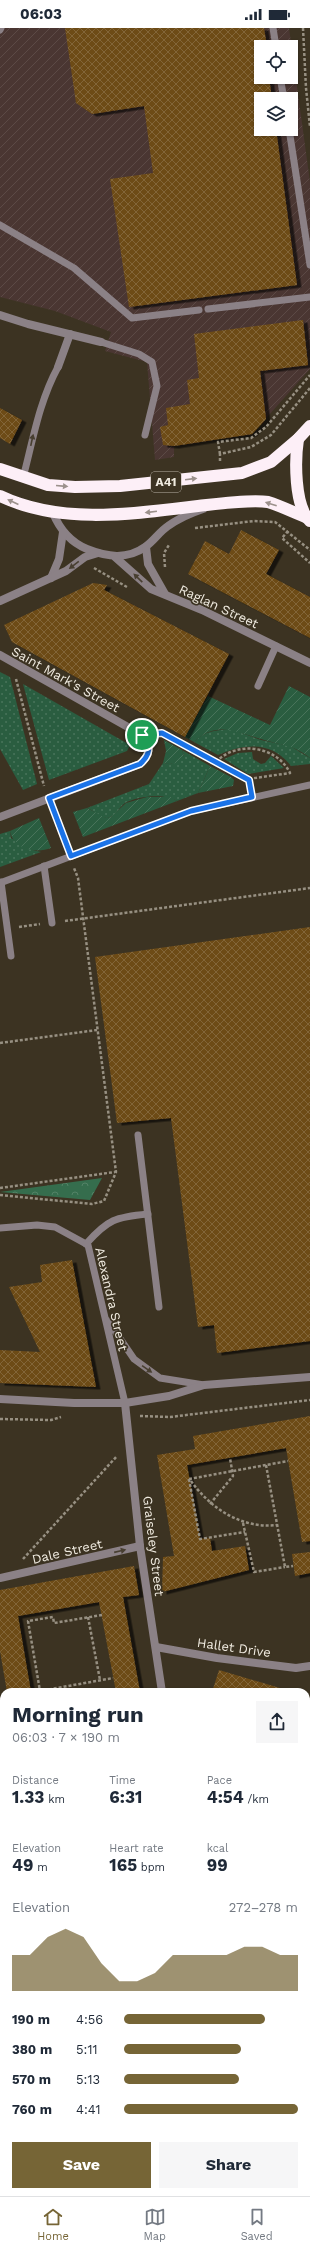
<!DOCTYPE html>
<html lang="en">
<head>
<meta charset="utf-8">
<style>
  body { margin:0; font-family:"Work Sans",sans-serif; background:#f6f6f7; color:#1f2937; height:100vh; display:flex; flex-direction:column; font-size:15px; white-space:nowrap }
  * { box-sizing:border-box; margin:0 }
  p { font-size:13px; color:#747a83 }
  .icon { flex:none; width:22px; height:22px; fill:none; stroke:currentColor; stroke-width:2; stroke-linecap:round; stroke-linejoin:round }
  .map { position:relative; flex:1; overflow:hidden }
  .details { position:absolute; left:0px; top:1660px; width:310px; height:508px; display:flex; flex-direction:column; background:#fff; border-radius:12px 12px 0 0; box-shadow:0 1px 3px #0004 }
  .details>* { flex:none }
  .fabs { position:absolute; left:254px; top:12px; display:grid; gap:8px }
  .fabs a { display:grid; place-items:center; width:44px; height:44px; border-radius:0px; background:#fff; box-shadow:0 1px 3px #0004; font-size:20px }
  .pin { position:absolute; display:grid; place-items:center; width:34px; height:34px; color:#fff; margin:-17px; border:2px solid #fff; border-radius:50%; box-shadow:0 1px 4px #0007 }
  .round { display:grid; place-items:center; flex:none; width:42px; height:42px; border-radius:0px; background:#f6f6f7 }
  .head { display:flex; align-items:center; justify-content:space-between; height:68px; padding:0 12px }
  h1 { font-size:22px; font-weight:700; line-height:30px }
  .stats { display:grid; grid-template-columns:repeat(3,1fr); gap:6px; height:68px; padding:4px 12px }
  .stats div { display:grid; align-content:center }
  .stats b { font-size:17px; font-weight:700 }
  .stats small { font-size:11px; font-weight:400 }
  .stats p { font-size:11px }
  .chart { height:112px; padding:8px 12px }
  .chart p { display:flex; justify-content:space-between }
  .chart svg { width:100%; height:72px; margin-top:4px; fill:#766536; opacity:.7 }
  .primary-button { display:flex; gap:8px; margin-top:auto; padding:8px 12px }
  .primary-button a { flex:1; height:46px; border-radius:0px; background:#766536; color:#fff; font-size:16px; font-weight:700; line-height:46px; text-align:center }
  .primary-button a+a { background:#f6f6f7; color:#1f2937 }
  ul { padding:0 12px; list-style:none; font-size:13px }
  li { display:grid; grid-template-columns:64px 48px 1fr; align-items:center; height:30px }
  li i { height:10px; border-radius:5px; background:#766536 }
  .status { display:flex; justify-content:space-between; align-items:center; height:28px; padding:0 20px; background:#fff; direction:ltr }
  .status svg { height:11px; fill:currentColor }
  .tabs { display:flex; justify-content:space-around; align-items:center; height:56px; border-top:1px solid #e0e1e3; background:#fff; font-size:11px; color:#747a83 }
  .tabs a { display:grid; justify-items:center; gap:2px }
  .tabs .selected { color:#766536 }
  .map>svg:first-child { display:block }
  .industrial { fill:url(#industrial-furrows); fill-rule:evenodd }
  .grass { fill:url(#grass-dots) }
  .forest { fill:url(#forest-crowns) }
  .garden { fill:url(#garden-furrows) }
  .building { fill:url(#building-cross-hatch); filter:url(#shadow) }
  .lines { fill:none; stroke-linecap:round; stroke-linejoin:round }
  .path { stroke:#979082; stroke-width:2.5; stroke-dasharray:3 2; stroke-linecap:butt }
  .lane { stroke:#8b8186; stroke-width:7 }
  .street { stroke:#8b8186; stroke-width:8 }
  .highway { stroke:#fdeff7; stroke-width:12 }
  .oneway { fill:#483f31 }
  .oneway2 { fill:#9c918c }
  .route-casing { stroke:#fff; stroke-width:8 }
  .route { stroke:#1a73e8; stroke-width:5 }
  .labels { text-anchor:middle; stroke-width:3.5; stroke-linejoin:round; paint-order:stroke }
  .shield { fill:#3c3322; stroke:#bab4a7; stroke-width:1 }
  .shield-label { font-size:12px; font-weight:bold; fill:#f0ebe0 }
  .street-label { font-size:13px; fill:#f0ebe0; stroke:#3c3322 }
</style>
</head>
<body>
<div class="status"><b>06:03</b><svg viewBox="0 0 49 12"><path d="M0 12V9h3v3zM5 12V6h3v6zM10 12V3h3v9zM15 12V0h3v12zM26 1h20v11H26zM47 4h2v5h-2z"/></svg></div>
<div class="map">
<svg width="310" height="2168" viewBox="0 0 310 2168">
  <defs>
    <pattern id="industrial-furrows" width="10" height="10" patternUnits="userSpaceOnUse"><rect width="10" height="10" fill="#4a3632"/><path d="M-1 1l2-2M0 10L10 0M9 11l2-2" fill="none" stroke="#5c4a46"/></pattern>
    <pattern id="grass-dots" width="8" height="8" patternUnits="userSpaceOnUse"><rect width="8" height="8" fill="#2a5d40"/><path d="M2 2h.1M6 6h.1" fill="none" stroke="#49745b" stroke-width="1.8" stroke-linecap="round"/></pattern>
    <pattern id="forest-crowns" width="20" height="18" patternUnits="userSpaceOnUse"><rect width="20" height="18" fill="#356d4d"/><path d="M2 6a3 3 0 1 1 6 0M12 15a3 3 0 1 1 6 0" fill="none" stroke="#538266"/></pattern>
    <pattern id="garden-furrows" width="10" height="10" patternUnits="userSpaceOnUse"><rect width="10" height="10" fill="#2a5d40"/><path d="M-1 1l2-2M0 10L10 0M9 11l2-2" fill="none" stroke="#49745b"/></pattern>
    <pattern id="building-cross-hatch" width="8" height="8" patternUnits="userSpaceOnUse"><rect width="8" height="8" fill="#6d4b17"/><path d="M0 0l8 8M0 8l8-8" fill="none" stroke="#826538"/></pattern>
    <filter id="shadow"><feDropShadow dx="4.5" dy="2.5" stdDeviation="0" flood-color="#0009"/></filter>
  </defs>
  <rect width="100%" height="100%" fill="#3c3322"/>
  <!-- industrial -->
  <path class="industrial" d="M0,0H289L310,154V341L252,406L174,418V429L155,432L147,334L105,323L111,304L55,283L0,269ZM261,19H291V49H261ZM261,71H291V101H261Z"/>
  <!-- grass -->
  <g class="grass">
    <path d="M0,644L10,649L37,756L23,762L0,721Z"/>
    <path d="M23,656L130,717L127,723L49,752Z"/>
    <path d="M231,701L261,712L290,718L310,730V736L291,738C272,713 245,715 218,727L194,714C204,703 216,702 231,701Z"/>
    <path d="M182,722L210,738L198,765L177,773C165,765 138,768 125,775C119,779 114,791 106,790C99,789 93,782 87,780L149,756L163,735L171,736L184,728Z"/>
    <path d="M252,724L253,731L261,736L265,735L271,728L284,740L248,746L224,731L238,725Z"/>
    <path d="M10,803L11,810L33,822L41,824L0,839V806Z"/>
    <path d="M4,1731V1827L0,1828V1732Z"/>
  </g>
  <!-- forest -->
  <path class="forest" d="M102,1150L90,1172L0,1164Z"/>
  <!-- garden -->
  <g class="garden">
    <path d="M289,658L310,669V730C295,717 279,717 261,711C236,704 216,692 194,714L185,709L208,668L270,697Z"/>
    <path d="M164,712L182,722L184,728C178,736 172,737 163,735L166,723Z"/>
    <path d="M210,738L231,749L234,752L233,758L198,765Z"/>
    <path d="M147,769H171L177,773L83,809L73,784L87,780L106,790L111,789L126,775Z"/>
    <path d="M39,790L51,820C36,826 13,821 10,803Z"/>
  </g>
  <!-- building -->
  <g class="building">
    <path d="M65,0H264L267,19H261V49H269L272,71H261V101H276L297,257L129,279L110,151L153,145L144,78L92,86L76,75Z"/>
    <path d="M303,292L308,337L260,343L266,391L252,406L174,418L163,417L160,399L168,397L166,380L190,376L187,352L199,350L194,306Z"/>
    <path d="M0,380L22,392L10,416L0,410Z"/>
    <path d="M241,502L279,522L266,546L310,569V610L188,546L205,513L229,526Z"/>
    <path d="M93,555L107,557L104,562L229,626L185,709L12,614L4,597Z"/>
    <path d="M310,899V1313L217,1325L214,1297L198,1299L171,1090L117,1095L95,929Z"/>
    <path d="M72,1232L96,1359L0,1355V1322L40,1324L9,1259L42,1254L40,1237Z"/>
    <path d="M310,1388V1513L302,1514L286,1420L187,1437L200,1511L210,1510L212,1523L245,1518L249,1542L162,1564L163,1529L174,1528L157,1427L195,1421L193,1408Z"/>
    <path d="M310,1524V1545L295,1548L292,1526Z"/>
    <path d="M134,1538L139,1567L123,1569L140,1664H116L99,1574L18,1588L31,1664H7L0,1623V1562Z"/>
    <path d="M219,1642L280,1660L279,1664H212Z"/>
  </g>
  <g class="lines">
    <!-- path -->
    <g class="path">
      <path d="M303,0L306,60L310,99"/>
      <path d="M220,426L218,414L251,410L266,399L310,347"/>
      <path d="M220,433V426L251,419L271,407L310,360"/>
      <path d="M195,500L254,493L275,494L310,522"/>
      <path d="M288,503L282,510L310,535"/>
      <path d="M165,539L164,525L169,517"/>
      <path d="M94,540L127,559"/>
      <path d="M16,651L44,758"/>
      <path d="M158,705H162L249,752L250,758"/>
      <path d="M216,734C237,712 277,718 290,745L248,751"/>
      <path d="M54,783L67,818"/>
      <path d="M65,893L310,860"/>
      <path d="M19,899L40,896"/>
      <path d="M0,1015L97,1002"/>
      <path d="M0,1160L115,1144"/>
      <path d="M0,1167L92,1176L104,1173L116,1144L78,850L74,840"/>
      <path d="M140,1388L170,1389L310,1372"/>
      <path d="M0,1391L51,1392L61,1389"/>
      <path d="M266,1437L285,1539L293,1538"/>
      <path d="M189,1451L200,1511L245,1504"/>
      <path d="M189,1451L288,1433"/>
      <path d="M191,1453C211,1481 242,1501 277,1497"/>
      <path d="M210,1476L233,1448L230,1430"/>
      <path d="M243,1495L254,1544L285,1539"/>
      <path d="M23,1531L117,1428"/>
      <path d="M102,1587L54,1595L53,1589L28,1593L40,1663L113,1650"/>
      <path d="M88,1589L100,1652"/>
      <path d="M0,1747L4,1745"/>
    </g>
    <!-- lane -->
    <g class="lane">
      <path d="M273,0L276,19"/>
      <path d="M0,2L1,0"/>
      <path d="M280,49L284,71"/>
      <path d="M289,101L310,237"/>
      <path d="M0,197L74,240L132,290L199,282"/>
      <path d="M208,281L310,269"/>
      <path d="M101,314L139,326L152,334L157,358L145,407"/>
      <path d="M23,450C33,412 39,374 58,339"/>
      <path d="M258,658L276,618"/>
      <path d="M44,838L52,895"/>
      <path d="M1,854L11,928"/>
      <path d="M0,855L191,783L310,757"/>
      <path d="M138,1107L159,1279"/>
      <path d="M0,1200L37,1197L55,1199L88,1217L125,1375"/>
      <path d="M86,1216C108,1191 116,1189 148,1186"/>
      <path d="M108,1293L134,1331L160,1350L204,1357"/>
      <path d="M306,1829H310"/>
      <path d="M0,1962H4"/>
    </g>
    <!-- street -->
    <g class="street">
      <path d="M0,287L28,296L101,314"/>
      <path d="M58,339L70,306"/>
      <path d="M53,485C60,502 70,514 87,521C107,529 127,532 145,519C154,513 159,504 168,498C178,491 191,485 203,481"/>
      <path d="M146,519L148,536L165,566"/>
      <path d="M115,529L151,561L202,582L310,635"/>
      <path d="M51,550L59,531L63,504"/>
      <path d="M0,573L66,543L85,529L98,525"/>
      <path d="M0,627L142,707L148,713C150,723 148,729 140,736L0,789"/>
      <path d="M0,1371L74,1375H125L169,1368L204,1357L310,1349"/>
      <path d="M125,1375L140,1518L162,1664"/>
      <path d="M0,1550L140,1518"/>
      <path d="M156,1619L217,1630L296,1640L310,1638"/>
      <path d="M0,1724L4,1723"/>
      <path d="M306,1786L310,1785"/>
      <path d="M306,1797L310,1814"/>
      <path d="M0,1847L4,1846"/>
      <path d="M306,2014L310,1999"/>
      <path d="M0,2118L4,2119"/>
      <path d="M174,2164L190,2168"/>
      <path d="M162,2168L163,2164"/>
      <path d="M265,2168L266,2164"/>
    </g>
    <!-- highway -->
    <g class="highway">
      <path d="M298,411C295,431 294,478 310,493"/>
      <path d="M0,441L48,457L75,459L120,458L242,445L271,434L298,411L310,398"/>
      <path d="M0,468C61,497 133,486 198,478C216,476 251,471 268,474C281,478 295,485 308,490"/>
    </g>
  </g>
  <!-- one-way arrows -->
  <defs><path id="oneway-solid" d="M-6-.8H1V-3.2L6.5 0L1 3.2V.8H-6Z"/></defs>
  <g class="oneway">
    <use href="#oneway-solid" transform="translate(32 412) rotate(-78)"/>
    <use href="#oneway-solid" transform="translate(74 537) rotate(143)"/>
    <use href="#oneway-solid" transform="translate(138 550) rotate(-136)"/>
    <use href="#oneway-solid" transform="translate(147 1341) rotate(35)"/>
    <use href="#oneway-solid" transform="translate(120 1523) rotate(-13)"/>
  </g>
  <g class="oneway2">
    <use href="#oneway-solid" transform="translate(191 451) rotate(-7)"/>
    <use href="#oneway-solid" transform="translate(62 458) rotate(5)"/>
    <use href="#oneway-solid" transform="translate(13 474) rotate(-155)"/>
    <use href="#oneway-solid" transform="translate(271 476) rotate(-162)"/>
    <use href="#oneway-solid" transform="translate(151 484) rotate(173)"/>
  </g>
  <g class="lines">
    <!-- route casing -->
    <g class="route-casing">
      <path id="route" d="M162,705L249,752L252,769L191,783L71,828L49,770L140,736C148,729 150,723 148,713L142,707Z"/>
    </g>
    <!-- route -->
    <use href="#route" class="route"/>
  </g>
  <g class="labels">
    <!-- shield labels -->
    <rect class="shield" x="151" y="444" width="30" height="20" rx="3"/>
    <g class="shield-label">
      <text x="166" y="458">A41</text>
    </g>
    <!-- street labels -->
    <g class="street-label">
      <text transform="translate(219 578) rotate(25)" y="5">Raglan Street</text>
      <text transform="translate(66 651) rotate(29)" y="5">Saint Mark's Street</text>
      <text transform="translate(112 1271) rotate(77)" y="5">Alexandra Street</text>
      <text transform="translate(154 1518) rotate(83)" y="5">Graiseley Street</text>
      <text transform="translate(67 1523) rotate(-13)" y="5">Dale Street</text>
      <text transform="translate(234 1619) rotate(8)" y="5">Hallet Drive</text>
    </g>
  </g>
</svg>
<div class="fabs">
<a><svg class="icon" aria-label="locate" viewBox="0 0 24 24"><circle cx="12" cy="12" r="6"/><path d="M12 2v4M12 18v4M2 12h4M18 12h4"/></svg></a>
<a><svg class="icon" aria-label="layers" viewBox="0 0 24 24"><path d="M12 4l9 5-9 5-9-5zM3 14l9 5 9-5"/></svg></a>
</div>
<div class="pin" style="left:142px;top:707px;background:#1e9e55"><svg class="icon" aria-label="arrive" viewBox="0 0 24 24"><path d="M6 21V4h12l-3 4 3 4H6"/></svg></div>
<section class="details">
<div class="head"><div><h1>Morning run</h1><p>06:03 · 7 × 190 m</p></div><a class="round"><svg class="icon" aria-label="share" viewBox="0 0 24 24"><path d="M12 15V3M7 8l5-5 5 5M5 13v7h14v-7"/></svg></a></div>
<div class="stats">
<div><p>Distance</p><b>1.33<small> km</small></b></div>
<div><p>Time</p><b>6:31</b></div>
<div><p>Pace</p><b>4:54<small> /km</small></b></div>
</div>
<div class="stats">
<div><p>Elevation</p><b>49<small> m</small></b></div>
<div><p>Heart rate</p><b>165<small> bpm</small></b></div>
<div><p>kcal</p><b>99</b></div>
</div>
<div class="chart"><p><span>Elevation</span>272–278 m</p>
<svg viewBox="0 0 160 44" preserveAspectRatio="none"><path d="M0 44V22L10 22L20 11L30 6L40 11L50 27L60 38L70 38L80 33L90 22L100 22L110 22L120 22L130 17L140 17L150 22L160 22V44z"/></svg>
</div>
<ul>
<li><b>190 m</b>4:56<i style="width:81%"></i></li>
<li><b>380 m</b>5:11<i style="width:67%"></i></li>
<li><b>570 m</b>5:13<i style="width:66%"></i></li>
<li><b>760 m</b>4:41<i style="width:100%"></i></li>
</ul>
<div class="primary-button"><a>Save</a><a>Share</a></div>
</section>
</div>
<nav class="tabs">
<a class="selected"><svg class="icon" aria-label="home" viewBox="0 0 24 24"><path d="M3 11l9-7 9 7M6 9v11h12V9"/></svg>Home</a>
<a><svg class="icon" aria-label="map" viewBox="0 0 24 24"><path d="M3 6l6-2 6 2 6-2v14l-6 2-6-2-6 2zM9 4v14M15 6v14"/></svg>Map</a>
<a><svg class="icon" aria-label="saved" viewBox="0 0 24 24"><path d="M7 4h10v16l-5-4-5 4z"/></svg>Saved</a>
</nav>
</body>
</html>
